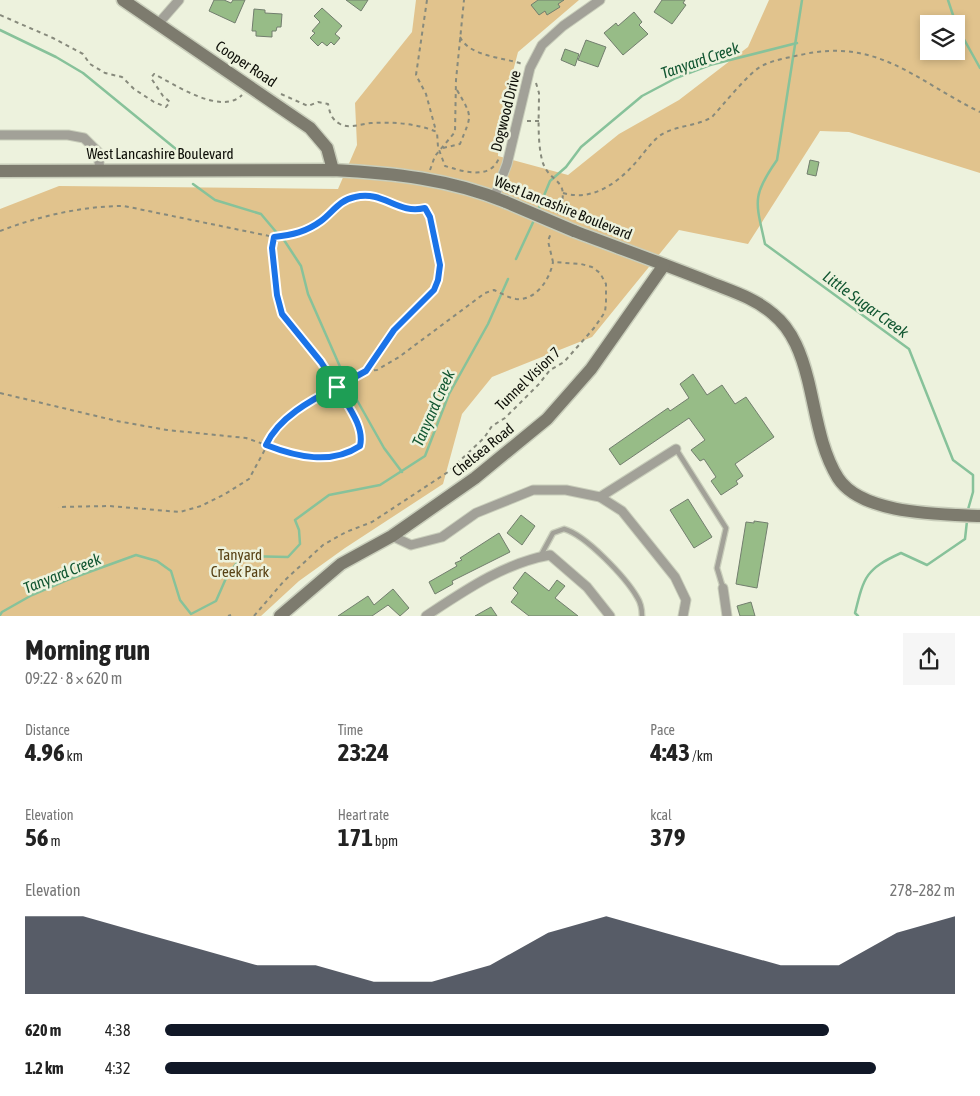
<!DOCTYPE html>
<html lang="en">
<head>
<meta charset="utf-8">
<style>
  body { margin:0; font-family:"Asap Condensed",sans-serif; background:#f6f6f6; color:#222; height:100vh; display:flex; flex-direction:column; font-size:19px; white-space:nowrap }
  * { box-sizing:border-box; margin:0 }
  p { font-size:16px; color:#767676 }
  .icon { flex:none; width:28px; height:28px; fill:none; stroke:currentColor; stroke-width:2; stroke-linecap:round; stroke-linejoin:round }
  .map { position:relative; height:616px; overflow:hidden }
  .sheet { display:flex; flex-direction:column; background:#fff; flex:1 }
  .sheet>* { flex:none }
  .controls { position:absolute; left:920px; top:15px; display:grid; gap:10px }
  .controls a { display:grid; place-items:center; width:45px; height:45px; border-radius:0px; background:#fff; box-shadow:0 2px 8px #0003; font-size:25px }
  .pin { position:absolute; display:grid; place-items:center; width:42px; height:42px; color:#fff; margin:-21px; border-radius:10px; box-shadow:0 2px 8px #0006 }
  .round { display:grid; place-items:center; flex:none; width:52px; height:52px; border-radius:0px; background:#f6f6f6 }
  .headline { display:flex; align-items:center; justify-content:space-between; height:85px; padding:0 25px }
  h1 { font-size:28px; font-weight:700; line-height:38px }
  .stats { display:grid; grid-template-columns:repeat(3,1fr); gap:8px; height:85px; padding:5px 25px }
  .stats div { display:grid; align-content:center }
  .stats b { font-size:25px; font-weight:700 }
  .stats small { font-size:14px; font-weight:400 }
  .stats p { font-size:14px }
  .chart { height:140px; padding:10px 25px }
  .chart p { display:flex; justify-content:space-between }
  .chart svg { width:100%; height:90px; margin-top:5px; fill:#111827; opacity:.7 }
  ul { padding:0 25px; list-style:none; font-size:16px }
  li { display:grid; grid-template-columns:80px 60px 1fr; align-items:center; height:38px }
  li i { height:12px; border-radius:6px; background:#111827 }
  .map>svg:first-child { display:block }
  .green { fill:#e1c38d; fill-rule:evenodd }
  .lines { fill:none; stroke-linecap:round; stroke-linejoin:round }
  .stream { stroke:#87c29a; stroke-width:2.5 }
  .building { fill:#97bc87; stroke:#727e6e }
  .lane-casing { stroke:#c9cebb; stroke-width:7 }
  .street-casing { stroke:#c9cebb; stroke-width:11 }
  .secondary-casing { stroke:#c9cebb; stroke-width:15 }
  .path { stroke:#878a7c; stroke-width:2; stroke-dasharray:4 4; stroke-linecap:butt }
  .lane { stroke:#a2a198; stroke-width:4.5 }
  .street { stroke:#a2a198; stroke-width:9 }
  .secondary { stroke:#7d7b6e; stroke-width:12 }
  .secondary-bridge-casing { stroke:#c9cebb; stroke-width:15; stroke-linecap:butt }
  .secondary-bridge { stroke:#7d7b6e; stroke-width:12 }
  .route-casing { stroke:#fff; stroke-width:10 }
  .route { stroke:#1a73e8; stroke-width:6 }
  .labels { text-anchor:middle; stroke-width:5; stroke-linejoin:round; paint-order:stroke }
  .street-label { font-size:15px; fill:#0e0f08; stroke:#edf2dd }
  .park-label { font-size:15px; fill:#584215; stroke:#edf2dd }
  .water-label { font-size:16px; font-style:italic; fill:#115631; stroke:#edf2dd }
</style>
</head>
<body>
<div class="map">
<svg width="980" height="616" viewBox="0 0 980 616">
  <rect width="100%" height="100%" fill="#edf2dd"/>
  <!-- green -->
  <path class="green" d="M416,0H579L518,52L499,125L498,156L568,175L619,134L679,100L748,47L769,0H980V173L849,132L820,131L748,244L679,230L592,337L492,377L462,414L443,484L345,548L299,581L261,616H0V209L59,186L338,189L357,145L355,103L412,32ZM929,24H956V51H929Z"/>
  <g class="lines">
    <!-- stream -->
    <g class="stream">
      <path d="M802,0L777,160C751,197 756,202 765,244L909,349L953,460L973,475V492L967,513"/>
      <path d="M948,0L956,24"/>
      <path d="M956,25L980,68"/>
      <path d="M0,30L56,57L83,73L182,154"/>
      <path d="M193,184L215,200L261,214L277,233"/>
      <path d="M538,210L550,181L566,167L581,147L642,96L676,78L710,65L797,43"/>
      <path d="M284,240L301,266L308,294L345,378"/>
      <path d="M516,259L535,218"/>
      <path d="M349,386L384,448L402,472"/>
      <path d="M0,615L2,612L32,595L67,580L136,555L157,561L171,571L180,600L191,614L216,601L227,576L242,556L288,557L300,544L299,530L295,520L329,495L380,485L425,456L449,394L488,324L508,279"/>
      <path d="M858,616L855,613C864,576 866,569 901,553L927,565L965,539L967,521"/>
    </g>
  </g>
  <!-- building -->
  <g class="building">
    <path d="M214,0H224L231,3L233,0H245L235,23L209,11Z"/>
    <path d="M346,0H368L361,11Z"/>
    <path d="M538,0H564L558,4L560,7L547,15L545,11L539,15L531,5Z"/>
    <path d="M662,0H685L683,3L686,5L672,24L654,12Z"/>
    <path d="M322,8L342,26L335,34L340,38L334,45L331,42L327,46L322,42L318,46L310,38L315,33L312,31L320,22L314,16Z"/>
    <path d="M254,9L265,10V13L282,14L281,27H277L276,31H272V37L256,36V31H252Z"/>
    <path d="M634,12L642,22L639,25L648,34L623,55L604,33L616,23L618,26Z"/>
    <path d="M586,40L606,47L598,67L578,60Z"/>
    <path d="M565,49L579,54L575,66L561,60Z"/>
    <path d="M810,160L819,162L816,176L807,174Z"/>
    <path d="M693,374L707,395L722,385L735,404L746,397L774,437L735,464L743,476L736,481L738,484L721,495L711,481L716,477L704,459L700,461L691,450L705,440L689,418L620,465L609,449L668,408L670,411L689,398L680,384Z"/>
    <path d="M688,499L712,537L694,548L670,510Z"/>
    <path d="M521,515L535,526L522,545L507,533Z"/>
    <path d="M754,521L768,523L757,588L736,584L746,522L754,523Z"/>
    <path d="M499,533L510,552L452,581L453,584L435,594L429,582L457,566L455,563L462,560L460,558Z"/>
    <path d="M525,572L549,591L557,580L565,586L555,598L578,616H529L511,602L518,593L513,588Z"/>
    <path d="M393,589L409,608L400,616L388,605L372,616H338L368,596L374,605Z"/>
    <path d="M751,602L755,616H740L737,606Z"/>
    <path d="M491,607L497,616H475Z"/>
  </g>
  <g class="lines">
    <!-- lane casing -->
    <g class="lane-casing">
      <g id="lane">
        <path d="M676,449L726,528L717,568L723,588"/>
        <path d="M540,557L553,533L564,529C586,535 626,578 637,597C641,603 642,610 642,616"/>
      </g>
    </g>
    <!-- street casing -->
    <g class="street-casing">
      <g id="street">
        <path d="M158,24L179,0"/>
        <path d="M0,135H68L84,138L98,152L100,171"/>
        <path d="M494,198L507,164L530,68L542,45L563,26L600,0"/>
        <path d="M600,497L676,449"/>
        <path d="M392,536L411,545L442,537L476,513L533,490H566L600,497L622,511L675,577L686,600L683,616"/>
        <path d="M723,588L727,616"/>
        <path d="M426,616C464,591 504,563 550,555L587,587L610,616"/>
      </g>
    </g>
    <!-- secondary casing -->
    <g class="secondary-casing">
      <g id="secondary">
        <path d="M123,0L310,128L327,148L333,170"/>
        <path d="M0,171L333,170C392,173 451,179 506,202"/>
        <path d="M574,231C619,248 664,264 709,282C731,291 755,298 773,314C793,330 802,356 808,380C816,412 820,449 838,478C862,515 941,514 980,516"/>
        <path d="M280,616L341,564L392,536L475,478L547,419L591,369L664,265"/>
      </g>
    </g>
    <!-- path -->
    <g class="path">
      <path d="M427,0L416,75L426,94L436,131"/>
      <path d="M0,15L53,38L83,54L90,64L105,73L122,77L134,89L154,102L166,107L170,102L163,96L151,78L154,74C174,84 221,116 242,95"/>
      <path d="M460,37C470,57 503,57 522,64"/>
      <path d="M536,83L539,93C539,115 537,139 542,160C549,186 573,176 558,214"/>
      <path d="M281,94L308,106L318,102L328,104C330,113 331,119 340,124C349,129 360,124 371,123C393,122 416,123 437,132L438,147L445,166C462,171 490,181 499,158"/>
      <path d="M527,121H539"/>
      <path d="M443,148L460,144C472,114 473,118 457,90"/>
      <path d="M430,170L435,156L455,132L456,80L464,0"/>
      <path d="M563,193C593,202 619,182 637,161C644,153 650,144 658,137C673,125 696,127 712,117C723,105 748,74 760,67C772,60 787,58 800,55C878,37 916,81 980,112"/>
      <path d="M0,231C39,216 83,206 124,206L274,237C292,235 306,232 321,221C333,212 339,200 355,197C384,190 397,214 425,208L430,217L440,265L438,280L434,290L394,330L366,371L292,414L276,429L249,479L225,494L201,506L180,512L109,506L58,507"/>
      <path d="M366,371L377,370L399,357L485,293L494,290C501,293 509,298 516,299C536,301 550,279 553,262"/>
      <path d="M0,393L117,421L167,430L246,438L295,455L329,458L344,455L360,446L363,437L358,426L321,363L282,314L277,295L273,248L274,237"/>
      <path d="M228,616L231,615"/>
      <path d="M254,616L284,581L323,545L346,532L372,522L448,472L484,438L492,426L505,418L539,384L550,370L564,362L594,328L605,312L606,303V284L600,273L592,267L581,264L553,262L548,241L551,233"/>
    </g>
    <!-- lane -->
    <use href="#lane" class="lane"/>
    <!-- street -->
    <use href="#street" class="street"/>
    <!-- secondary -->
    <use href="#secondary" class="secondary"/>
    <!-- secondary-bridge casing -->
    <g class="secondary-bridge-casing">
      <path id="secondary-bridge" d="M506,202L574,231"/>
    </g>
    <!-- secondary-bridge -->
    <use href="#secondary-bridge" class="secondary-bridge"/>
  </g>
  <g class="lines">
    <!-- route casing -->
    <g class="route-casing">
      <path id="route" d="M337,387L321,362L282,314L277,295L272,248L274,237C292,235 306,232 321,221C333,212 339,200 355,197C384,190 397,215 425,208L430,217L440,265L438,280L434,290L394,330L366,371L337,387C346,404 365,426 360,446C331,465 297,457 266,445C278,418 311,400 337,387"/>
    </g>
    <!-- route -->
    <use href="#route" class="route"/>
  </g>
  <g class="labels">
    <!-- street labels -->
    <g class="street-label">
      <text transform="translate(246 64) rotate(34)" y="5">Cooper Road</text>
      <text transform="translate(506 111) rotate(-76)" y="5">Dogwood Drive</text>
      <text x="160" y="159">West Lancashire Boulevard</text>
      <text transform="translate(563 208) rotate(22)" y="5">West Lancashire Boulevard</text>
      <text transform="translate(528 379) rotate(-44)" y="5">Tunnel Vision 7</text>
      <text transform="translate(483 450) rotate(-39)" y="5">Chelsea Road</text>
    </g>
    <!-- park labels -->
    <g class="park-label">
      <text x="240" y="560">Tanyard<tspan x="240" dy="17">Creek Park</tspan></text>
    </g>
    <!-- water labels -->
    <g class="water-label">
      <text transform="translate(700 60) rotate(-19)" y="6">Tanyard Creek</text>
      <text transform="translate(866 304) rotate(36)" y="6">Little Sugar Creek</text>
      <text transform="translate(433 408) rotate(-66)" y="6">Tanyard Creek</text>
      <text transform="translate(62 573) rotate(-22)" y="6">Tanyard Creek</text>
    </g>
  </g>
</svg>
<div class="controls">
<a><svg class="icon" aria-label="layers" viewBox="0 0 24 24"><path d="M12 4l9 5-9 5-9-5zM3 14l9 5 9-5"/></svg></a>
</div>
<div class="pin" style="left:337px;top:387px;background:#1e9e55"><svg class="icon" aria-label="arrive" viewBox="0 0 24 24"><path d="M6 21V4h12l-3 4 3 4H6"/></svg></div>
</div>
<section class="sheet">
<div class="headline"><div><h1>Morning run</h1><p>09:22 · 8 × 620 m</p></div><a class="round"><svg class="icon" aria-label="share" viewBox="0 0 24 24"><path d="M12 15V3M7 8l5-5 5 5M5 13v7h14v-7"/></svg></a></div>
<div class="stats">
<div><p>Distance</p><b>4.96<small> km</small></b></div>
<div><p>Time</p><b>23:24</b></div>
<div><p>Pace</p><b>4:43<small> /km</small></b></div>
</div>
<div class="stats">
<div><p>Elevation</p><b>56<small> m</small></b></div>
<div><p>Heart rate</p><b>171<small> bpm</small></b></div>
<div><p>kcal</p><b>379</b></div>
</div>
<div class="chart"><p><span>Elevation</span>278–282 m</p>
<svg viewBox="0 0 160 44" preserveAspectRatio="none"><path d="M0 44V6L10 6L20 14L30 22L40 30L50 30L60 38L70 38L80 30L90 14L100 6L110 14L120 22L130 30L140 30L150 14L160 6V44z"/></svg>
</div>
<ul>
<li><b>620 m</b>4:38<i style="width:84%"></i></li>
<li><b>1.2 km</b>4:32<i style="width:90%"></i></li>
</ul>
</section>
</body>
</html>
